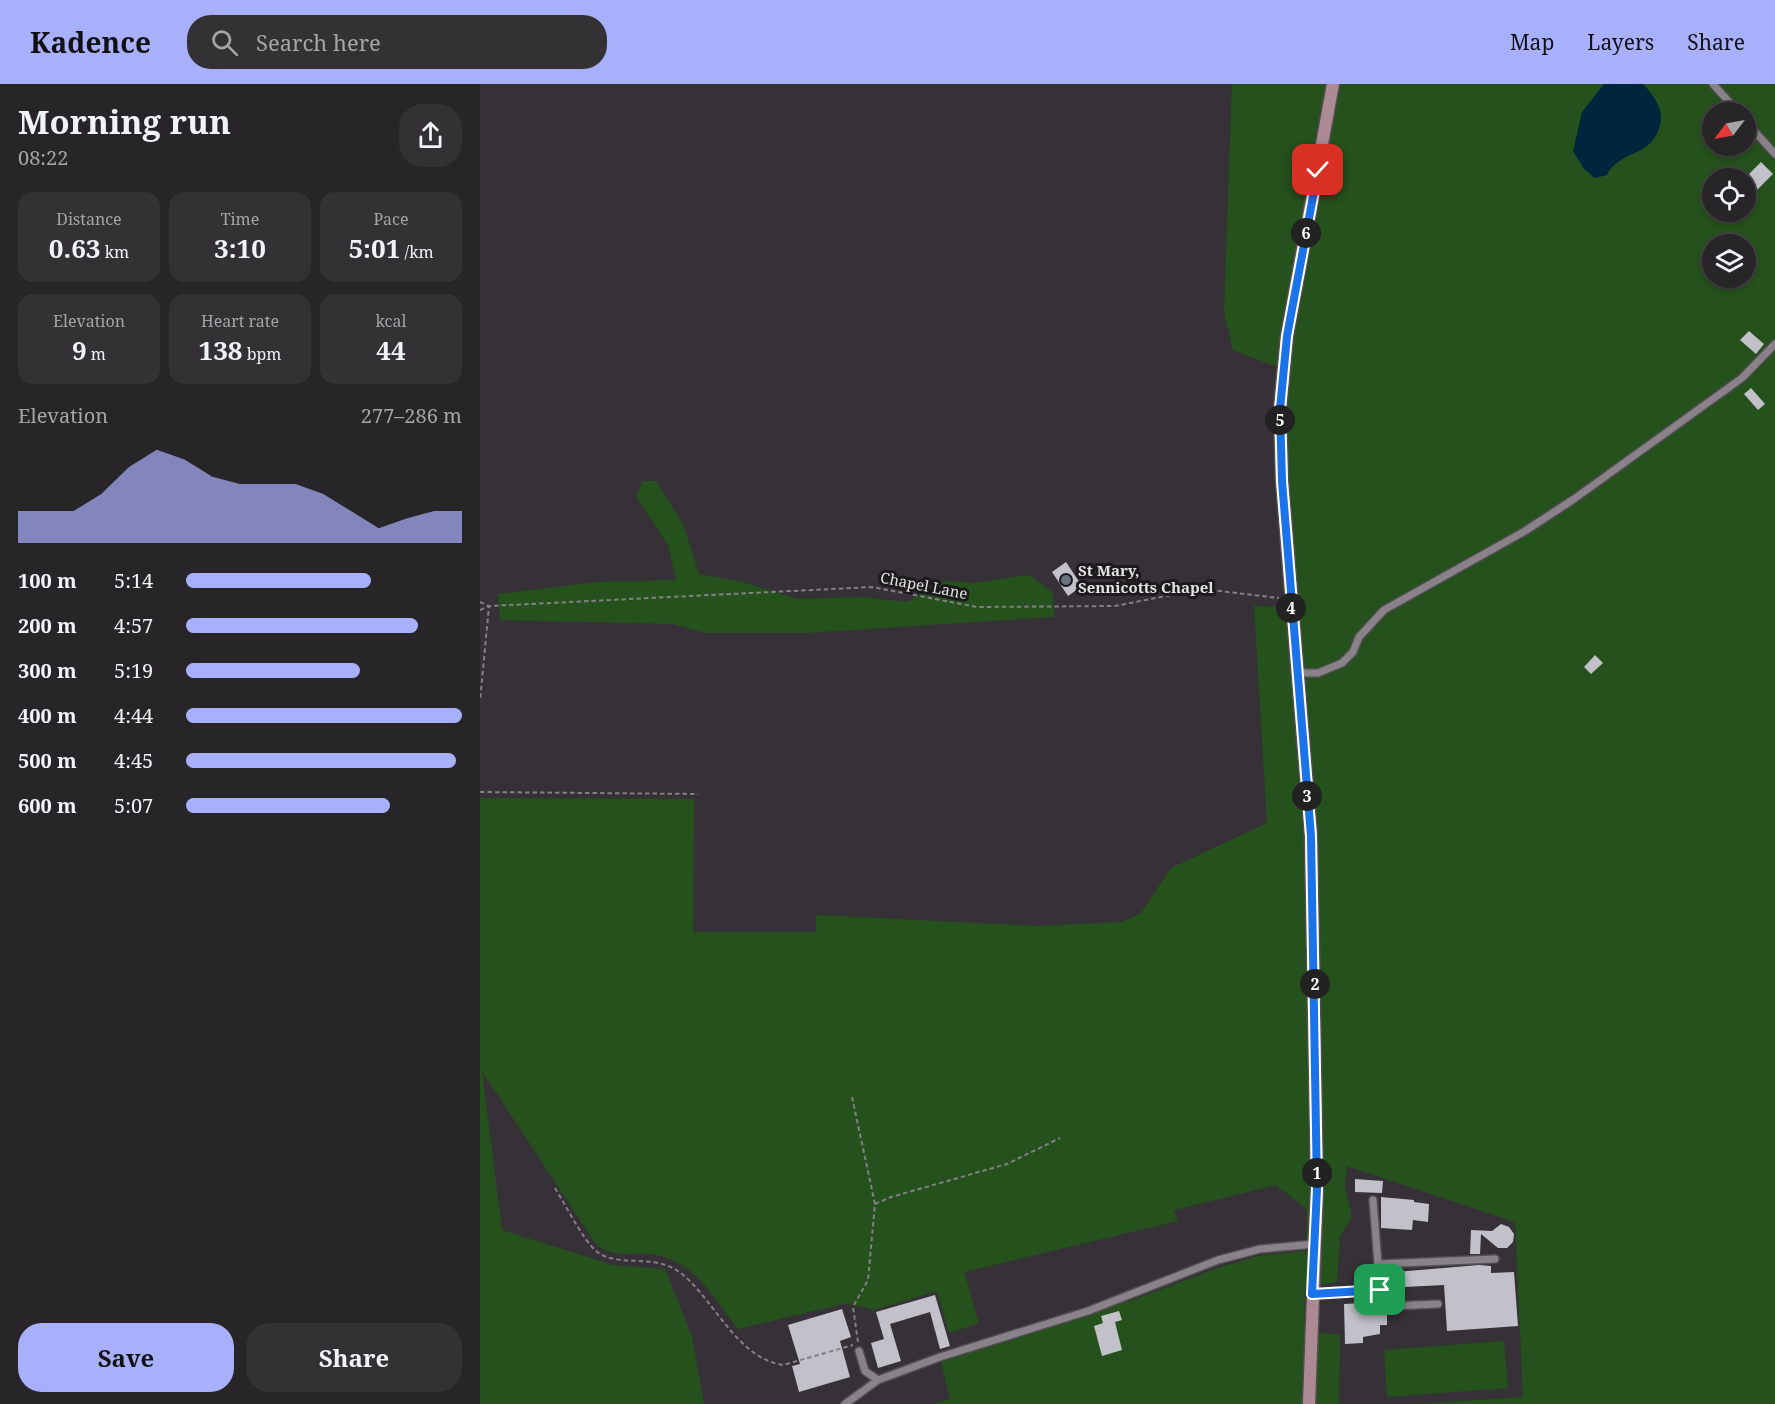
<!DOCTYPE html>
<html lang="en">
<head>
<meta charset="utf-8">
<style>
  body { margin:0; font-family:"Noto Serif",serif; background:#343134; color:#f1f3f6; height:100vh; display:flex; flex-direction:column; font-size:22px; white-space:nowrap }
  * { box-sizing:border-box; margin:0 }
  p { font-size:20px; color:#a5a5a8 }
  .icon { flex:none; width:33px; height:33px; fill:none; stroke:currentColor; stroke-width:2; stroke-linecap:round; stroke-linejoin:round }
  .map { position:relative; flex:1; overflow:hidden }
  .side { display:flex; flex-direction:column; background:#282528; width:480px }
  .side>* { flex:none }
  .needle { width:39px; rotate:238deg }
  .fabs { position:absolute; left:1222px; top:18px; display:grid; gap:12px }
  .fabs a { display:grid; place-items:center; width:54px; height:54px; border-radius:50%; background:#282528; box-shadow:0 3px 9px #0003,0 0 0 2px #444245; font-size:30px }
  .pin { position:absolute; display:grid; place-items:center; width:51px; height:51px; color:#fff; margin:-26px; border-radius:12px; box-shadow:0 3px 9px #0006 }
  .km { position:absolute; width:30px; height:30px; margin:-15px; border-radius:50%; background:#222; color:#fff; font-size:16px; line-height:30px; text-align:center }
  .round { display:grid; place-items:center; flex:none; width:63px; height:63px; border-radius:24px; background:#343134 }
  .headline { display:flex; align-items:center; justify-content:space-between; height:102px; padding:0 18px }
  h1 { font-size:33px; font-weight:700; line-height:45px }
  .stats { display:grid; grid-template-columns:repeat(3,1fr); gap:9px; height:102px; padding:6px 18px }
  .stats div { display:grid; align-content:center; border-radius:15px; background:#343134; text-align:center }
  .stats b { font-size:26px; font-weight:700 }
  .stats small { font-size:16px; font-weight:400 }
  .stats p { font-size:16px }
  .chart { height:168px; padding:12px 18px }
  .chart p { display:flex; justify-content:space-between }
  .chart svg { width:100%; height:108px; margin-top:6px; fill:#a8b0fc; opacity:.7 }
  .primary-button { display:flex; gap:12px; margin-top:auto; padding:12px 18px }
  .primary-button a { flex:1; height:69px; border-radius:24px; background:#a8b0fc; color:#111; font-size:24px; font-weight:700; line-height:69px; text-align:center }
  .primary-button a+a { background:#343134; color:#f1f3f6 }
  ul { padding:0 18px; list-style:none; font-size:20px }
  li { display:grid; grid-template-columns:96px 72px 1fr; align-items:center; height:45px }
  li i { height:15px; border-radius:8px; background:#a8b0fc }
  header { display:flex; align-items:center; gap:36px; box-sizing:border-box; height:84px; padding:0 30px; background:#a8b0fc; color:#111 }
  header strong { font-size:28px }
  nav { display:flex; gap:33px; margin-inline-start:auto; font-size:21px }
  .search { width:420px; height:54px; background:#343134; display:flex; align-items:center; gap:15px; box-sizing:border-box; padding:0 21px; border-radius:24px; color:#a5a5a8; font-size:22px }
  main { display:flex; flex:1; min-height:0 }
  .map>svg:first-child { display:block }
  .green { fill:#25511c; fill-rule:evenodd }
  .water { fill:#00263d }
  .building { fill:#c2c0c8 }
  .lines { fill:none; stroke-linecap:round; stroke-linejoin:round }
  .service-casing { stroke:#514d51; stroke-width:10 }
  .secondary-casing { stroke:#514d51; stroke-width:15 }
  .path { stroke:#837f83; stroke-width:2; stroke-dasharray:4.5 3; stroke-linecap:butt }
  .service { stroke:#898389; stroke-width:7 }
  .secondary { stroke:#ac8a94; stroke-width:12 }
  .route-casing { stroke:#fff; stroke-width:12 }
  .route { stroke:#1a73e8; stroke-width:8 }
  .worship-dot { fill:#6b7280; stroke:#1c1a1c; stroke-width:2 }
  .labels { text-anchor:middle; stroke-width:6; stroke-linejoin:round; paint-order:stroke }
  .poi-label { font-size:15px; font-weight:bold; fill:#e4e1e4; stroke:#1c1a1c; text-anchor:start }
  .street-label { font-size:15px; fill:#e4e1e4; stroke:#1c1a1c }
</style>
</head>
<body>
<header>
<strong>Kadence</strong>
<div class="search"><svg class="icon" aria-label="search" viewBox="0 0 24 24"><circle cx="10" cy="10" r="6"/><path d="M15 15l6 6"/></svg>Search here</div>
<nav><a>Map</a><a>Layers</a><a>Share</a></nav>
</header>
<main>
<section class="side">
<div class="headline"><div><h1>Morning run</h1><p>08:22</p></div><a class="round"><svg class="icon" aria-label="share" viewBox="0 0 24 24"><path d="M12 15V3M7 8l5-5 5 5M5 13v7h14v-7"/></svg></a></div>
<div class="stats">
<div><p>Distance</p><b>0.63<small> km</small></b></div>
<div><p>Time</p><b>3:10</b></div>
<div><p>Pace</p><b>5:01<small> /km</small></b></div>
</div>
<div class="stats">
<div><p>Elevation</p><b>9<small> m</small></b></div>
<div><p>Heart rate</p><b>138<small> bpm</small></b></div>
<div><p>kcal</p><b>44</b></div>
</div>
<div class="chart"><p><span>Elevation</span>277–286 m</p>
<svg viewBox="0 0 160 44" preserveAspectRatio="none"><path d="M0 44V31L10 31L20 31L30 24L40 13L50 6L60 10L70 17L80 20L90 20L100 20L110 24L120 31L130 38L140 34L150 31L160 31V44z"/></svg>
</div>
<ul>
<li><b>100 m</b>5:14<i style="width:67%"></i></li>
<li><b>200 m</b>4:57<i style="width:84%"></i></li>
<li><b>300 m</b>5:19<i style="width:63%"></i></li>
<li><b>400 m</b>4:44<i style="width:100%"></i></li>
<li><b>500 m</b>4:45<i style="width:98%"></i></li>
<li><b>600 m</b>5:07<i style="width:74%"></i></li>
</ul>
<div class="primary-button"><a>Save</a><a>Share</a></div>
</section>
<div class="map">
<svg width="1295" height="1320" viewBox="0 0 1295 1320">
  <rect width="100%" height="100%" fill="#363136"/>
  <!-- green -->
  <g class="green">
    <path d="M752,0H1295V1320H938L1043,1313L1035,1138L867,1082L865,1102L872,1133L860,1152L857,1198L825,1204L824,1247L860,1251L859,1320H453L470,1315L461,1278L658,1214L740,1183L778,1172L826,1167L827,1125L796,1101L694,1126L698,1137L484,1188L499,1239L469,1249L457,1207L394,1226L367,1219L258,1245C237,1218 217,1181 181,1172C157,1165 143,1177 117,1162L2,987L22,1146L133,1181L185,1185L212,1253L224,1320H0V714L214,715L213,848H336V831L557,842L642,838L661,829L691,784L787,739L774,522L815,523C810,445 802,366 808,287L753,266L744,228ZM1233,28H1266V62H1233ZM1233,94H1266V128H1233ZM1233,160H1266V194H1233Z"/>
    <path d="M163,397H176L203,440L219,490L262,498L318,515L382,513L427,518L466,497L493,499L549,491L573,509L574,533L326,549H225L193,540L20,536L18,510L117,498L196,496L188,461L156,412Z"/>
    <path d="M1024,1257L1028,1304L907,1313L904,1266Z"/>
  </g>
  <!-- water -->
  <path class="water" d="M1124,0H1163C1172,9 1183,24 1181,37C1174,75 1141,64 1127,91L1115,94L1104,85L1093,67L1102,28Z"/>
  <!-- building -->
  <g class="building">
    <path d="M1281,78L1293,90L1277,106L1265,94Z"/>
    <path d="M1269,247L1284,260L1276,270L1260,256Z"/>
    <path d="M1271,304L1285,320L1278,326L1264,310Z"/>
    <path d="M586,478L602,502L588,512L572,488Z"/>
    <path d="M1115,571L1123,579L1111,590L1104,583Z"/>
    <path d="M875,1095L903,1097L902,1109L875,1108Z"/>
    <path d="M901,1113L934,1116V1118L949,1120L948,1138L933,1136L932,1146L901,1144Z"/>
    <path d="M1021,1140L1029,1143L1034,1150L1033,1158L1027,1164H1018L1001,1150L1000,1170H990L991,1146L1012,1147Z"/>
    <path d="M999,1181L1011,1182V1189L1034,1188L1038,1242L967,1247L964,1201L905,1204L904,1189Z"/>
    <path d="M455,1211L470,1262L460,1265L450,1228L410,1240L421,1277L398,1284L391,1259L404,1255L396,1228Z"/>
    <path d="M883,1219L884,1230H907V1241H900V1250L883,1253V1259L865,1260L864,1220Z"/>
    <path d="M362,1225L371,1253L360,1257L370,1293L319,1308L312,1282L320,1280L308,1241Z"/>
    <path d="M639,1227L642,1236L635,1238L642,1266L622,1272L614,1242L623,1239L621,1232Z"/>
  </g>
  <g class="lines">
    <!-- service casing -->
    <g class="service-casing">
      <g id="service">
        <path d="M1233,0L1258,28"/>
        <path d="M1266,38L1295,70"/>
        <path d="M817,589H838L862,579L873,568L879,553L904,526L1045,447L1094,415L1262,294L1295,260"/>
        <path d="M893,1116L898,1180L1015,1175"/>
        <path d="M898,1180L900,1206L913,1222L958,1220"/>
        <path d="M832,1210L900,1206"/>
        <path d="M379,1267L385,1287L398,1296L460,1273L608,1227L738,1176L780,1165L835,1160"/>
        <path d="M365,1320L398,1296"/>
      </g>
    </g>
    <!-- secondary casing -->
    <g class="secondary-casing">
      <path id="secondary" d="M829,1320L837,1105L831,752L802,397L800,325L807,252L853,0"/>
    </g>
    <!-- path -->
    <g class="path">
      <path d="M0,518L9,522L0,617"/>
      <path d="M0,526L9,522L392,503L497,523L635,522L722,505L799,514"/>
      <path d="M0,708L218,710"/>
      <path d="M372,1013L395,1120L388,1196L373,1223L378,1258"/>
      <path d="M75,1104C85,1120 102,1154 115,1166C137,1186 174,1167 202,1190C235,1217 257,1274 303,1281L373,1261"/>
      <path d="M395,1120L411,1113L527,1080L580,1054"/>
    </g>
    <!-- service -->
    <use href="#service" class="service"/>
    <!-- secondary -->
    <use href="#secondary" class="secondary"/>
  </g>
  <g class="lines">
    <!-- route casing -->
    <g class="route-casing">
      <path id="route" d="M838,86L807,252L800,325L802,397L831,752L837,1105L832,1210L900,1206"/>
    </g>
    <!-- route -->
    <use href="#route" class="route"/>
  </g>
  <!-- markers -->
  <circle class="worship-dot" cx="586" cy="496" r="6"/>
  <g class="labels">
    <!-- poi labels -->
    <g class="poi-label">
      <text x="598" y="492">St Mary,<tspan x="598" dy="17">Sennicotts Chapel</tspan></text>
    </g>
    <!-- street labels -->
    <g class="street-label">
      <text transform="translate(444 502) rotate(11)" y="5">Chapel Lane</text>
    </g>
  </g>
</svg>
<div class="fabs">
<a><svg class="needle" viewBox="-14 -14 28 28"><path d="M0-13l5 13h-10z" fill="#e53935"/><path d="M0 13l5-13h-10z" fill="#a5a5a8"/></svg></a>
<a><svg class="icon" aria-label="locate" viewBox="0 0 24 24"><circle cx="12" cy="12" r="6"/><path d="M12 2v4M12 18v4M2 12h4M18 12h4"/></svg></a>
<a><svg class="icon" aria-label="layers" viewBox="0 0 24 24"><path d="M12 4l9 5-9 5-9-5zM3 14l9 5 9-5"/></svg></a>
</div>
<div class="pin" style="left:900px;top:1206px;background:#1e9e55"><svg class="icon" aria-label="arrive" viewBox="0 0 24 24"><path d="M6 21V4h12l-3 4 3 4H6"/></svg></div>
<div class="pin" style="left:838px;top:86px;background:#d93025"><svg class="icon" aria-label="check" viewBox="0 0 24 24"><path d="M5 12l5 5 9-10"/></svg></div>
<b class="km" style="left:837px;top:1089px">1</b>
<b class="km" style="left:835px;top:900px">2</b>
<b class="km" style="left:827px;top:712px">3</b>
<b class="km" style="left:811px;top:524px">4</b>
<b class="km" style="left:800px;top:336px">5</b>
<b class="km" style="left:826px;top:149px">6</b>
</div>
</main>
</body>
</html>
